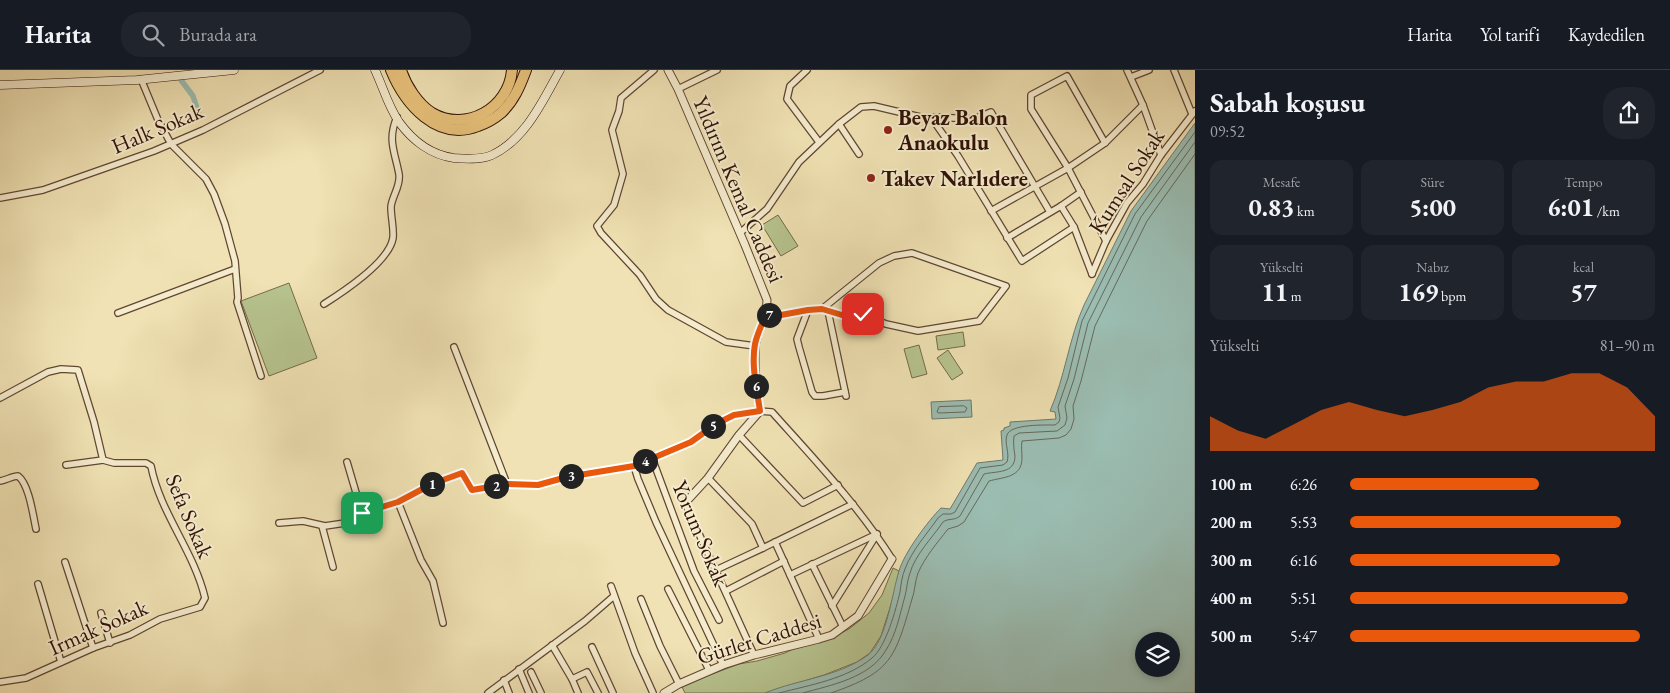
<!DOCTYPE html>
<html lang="tr">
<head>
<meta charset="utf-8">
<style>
  body { margin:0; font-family:"EB Garamond",serif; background:#20242c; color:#f1f3f6; height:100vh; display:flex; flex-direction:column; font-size:19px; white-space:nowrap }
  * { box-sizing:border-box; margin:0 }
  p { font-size:16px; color:#9ea1a6 }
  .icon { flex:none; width:28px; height:28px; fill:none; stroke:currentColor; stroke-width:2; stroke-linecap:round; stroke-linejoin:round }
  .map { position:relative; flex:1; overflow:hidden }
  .side { display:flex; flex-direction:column; background:#171b24; width:475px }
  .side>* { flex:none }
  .fabs { position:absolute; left:1135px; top:562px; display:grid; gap:10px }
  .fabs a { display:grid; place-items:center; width:45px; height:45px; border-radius:50%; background:#171b24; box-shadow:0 2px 8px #0003; font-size:25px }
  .pin { position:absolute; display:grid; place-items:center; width:42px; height:42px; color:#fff; margin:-21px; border-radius:10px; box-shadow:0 2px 8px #0006 }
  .km { position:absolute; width:25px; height:25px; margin:-12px; border-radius:50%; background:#222; color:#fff; font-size:14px; line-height:25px; text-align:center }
  .round { display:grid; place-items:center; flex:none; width:52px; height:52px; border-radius:20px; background:#20242c }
  .headline { display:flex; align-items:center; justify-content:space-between; height:85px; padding:0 15px }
  h1 { font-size:28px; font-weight:700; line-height:38px }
  .stats { display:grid; grid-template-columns:repeat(3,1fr); gap:8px; height:85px; padding:5px 15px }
  .stats div { display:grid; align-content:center; border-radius:12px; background:#20242c; text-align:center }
  .stats b { font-size:25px; font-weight:700 }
  .stats small { font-size:14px; font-weight:400 }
  .stats p { font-size:14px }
  .chart { height:140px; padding:10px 15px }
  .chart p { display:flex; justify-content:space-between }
  .chart svg { width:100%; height:90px; margin-top:5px; fill:#ea580c; opacity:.7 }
  ul { padding:0 15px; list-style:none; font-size:16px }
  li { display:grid; grid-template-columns:80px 60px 1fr; align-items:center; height:38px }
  li i { height:12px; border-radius:6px; background:#ea580c }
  header { display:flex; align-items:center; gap:30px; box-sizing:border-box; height:70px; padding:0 25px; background:#171b24; border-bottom:1px solid #363941 }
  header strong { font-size:24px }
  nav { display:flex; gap:28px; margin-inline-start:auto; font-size:18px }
  .search { width:350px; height:45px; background:#20242c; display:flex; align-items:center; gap:12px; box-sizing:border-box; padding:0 18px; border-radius:20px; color:#9ea1a6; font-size:19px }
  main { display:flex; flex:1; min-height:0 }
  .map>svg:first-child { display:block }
  .green { fill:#b7c48f; stroke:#746b4a }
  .water { fill:#9bbdb2; stroke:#70796d; fill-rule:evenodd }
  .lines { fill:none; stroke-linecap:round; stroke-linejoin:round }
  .shore { stroke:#66685c; stroke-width:1 }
  .canal { stroke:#9bbdb2; stroke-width:5.5 }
  .minor-casing { stroke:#604632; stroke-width:8 }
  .tertiary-casing { stroke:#604632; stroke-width:9 }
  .secondary-casing { stroke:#301206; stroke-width:9 }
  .motorway-casing { stroke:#301206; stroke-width:12 }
  .minor { stroke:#f5ecce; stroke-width:5.5 }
  .tertiary { stroke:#f5ecce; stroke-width:7 }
  .secondary { stroke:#f5ecce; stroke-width:8 }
  .motorway { stroke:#e8c17a; stroke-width:10 }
  .route-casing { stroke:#fff; stroke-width:10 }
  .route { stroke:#ea580c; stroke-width:6 }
  .poi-dot { fill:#8f2418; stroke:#f5ecce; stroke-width:2 }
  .labels { text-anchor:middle; stroke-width:4; stroke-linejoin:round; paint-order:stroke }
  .poi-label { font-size:22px; font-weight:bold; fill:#301206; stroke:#f5ecce; text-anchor:start }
  .street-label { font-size:22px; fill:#301206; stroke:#f5ecce }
</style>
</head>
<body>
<header>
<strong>Harita</strong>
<div class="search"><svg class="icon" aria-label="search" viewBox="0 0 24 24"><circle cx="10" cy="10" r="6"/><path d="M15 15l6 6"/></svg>Burada ara</div>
<nav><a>Harita</a><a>Yol tarifi</a><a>Kaydedilen</a></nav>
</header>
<main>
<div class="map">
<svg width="1195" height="623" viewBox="0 0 1195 623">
  <rect width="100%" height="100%" fill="#f0e2b4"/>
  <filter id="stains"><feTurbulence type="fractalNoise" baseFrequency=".004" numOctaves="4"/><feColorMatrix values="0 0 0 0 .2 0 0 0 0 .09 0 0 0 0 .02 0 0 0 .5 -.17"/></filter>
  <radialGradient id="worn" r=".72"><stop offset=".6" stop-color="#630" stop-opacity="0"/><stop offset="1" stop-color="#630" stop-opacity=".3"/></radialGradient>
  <!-- green -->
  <g class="green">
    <path d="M778,145L798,176L781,186L762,155Z"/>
    <path d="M289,213L317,288L269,306L241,231Z"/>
    <path d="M963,262L965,276L938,280L936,266Z"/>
    <path d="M919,275L927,304L912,308L904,279Z"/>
    <path d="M948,280L963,303L952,310L937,288Z"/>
    <path d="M893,498L899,501L895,522L881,566L870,583L857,592L824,605L765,623H685L682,617L707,606L739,594L757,591L785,583L793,579L827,570L849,559L869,543L882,525Z"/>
  </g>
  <!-- water -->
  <g class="water">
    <path d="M1195,53V623H765C799,609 838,607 868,585C887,570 892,523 899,501C904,483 928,451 941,438L950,439L977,393L1003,390L1001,361L1004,360V358L1010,356V352L1056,349L1055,342L1050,341C1065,307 1069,268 1084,235L1131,141ZM1144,571H1171V599H1144Z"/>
    <path d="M971,330L972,347L932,349L931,332Z"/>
  </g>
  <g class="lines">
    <!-- shore -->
    <g class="shore">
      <path d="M964,336L967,338L965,342L939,343L937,342L939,337Z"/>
      <path d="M779,623C810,615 847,609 872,588C886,577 896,539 900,522C901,514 902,506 905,499C912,480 927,464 938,448L943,444H951L955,442L980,398L1003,395L1007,392C1010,383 1004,373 1007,365C1010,354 1045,355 1055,355L1059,352L1060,348L1058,337L1068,308L1082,251L1135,144L1195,62"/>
      <path d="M803,623C831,615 870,608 886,580C896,565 900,544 905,526C907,519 907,511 910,503C915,485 932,468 943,452C948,448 954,451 960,446L984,404C996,401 1015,404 1015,386C1014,380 1013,373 1014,366L1019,363L1057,361L1065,355L1067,348L1065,336L1074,309L1088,253L1141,147L1195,72"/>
      <path d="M831,623C892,602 895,588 912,529C915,521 915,511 918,503C925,487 937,473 948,459L958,456L964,452L989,411C1003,407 1022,408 1022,388C1022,382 1021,377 1022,371L1059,368L1066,365L1071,359L1074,349L1073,336L1081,311L1095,256L1147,151L1195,84"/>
    </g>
    <!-- canal -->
    <path class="canal" d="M181,10L193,26L199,44"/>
    <!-- minor casing -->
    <g class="minor-casing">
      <g id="minor">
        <path d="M654,0L621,28L619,41L612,60L623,104L614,135L597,156L601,163L640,205L656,229L668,240L726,272L755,276"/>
        <path d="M807,0L790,16L787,29L819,72"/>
        <path d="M1127,0L1143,35L1161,85"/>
        <path d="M1174,0L1192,44"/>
        <path d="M1131,7L1149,0"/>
        <path d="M141,9L158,50L171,74L206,109L214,124L225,154L235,191L238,228L237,232L261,306"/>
        <path d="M678,19L717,0"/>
        <path d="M933,50L958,86L1022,191L1074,157"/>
        <path d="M933,50L934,47L974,49L991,42L1050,142"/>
        <path d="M839,54L859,84"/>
        <path d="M1105,73L1067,6L1031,25V39L1068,98L1106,171"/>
        <path d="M0,128L43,120L154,81L203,60L320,0"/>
        <path d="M1061,136L1074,157L1092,204"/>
        <path d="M991,141L1068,98L1105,73L1143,35"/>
        <path d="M740,163L767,139L799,92L839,54L861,37L874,36L933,50"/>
        <path d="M1007,168L1061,136L1081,122"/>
        <path d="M1092,204L1106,171L1127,133L1143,114L1161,85L1195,41"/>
        <path d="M324,234C343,222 389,192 393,168C394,158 391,148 391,137C392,126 401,116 399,104C395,82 387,70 397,47"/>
        <path d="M808,240L797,269L799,277L812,322L815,326H823L845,322"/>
        <path d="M828,241L846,326"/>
        <path d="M118,243L235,199"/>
        <path d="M766,245H781L808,240L822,239L842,245L863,244L886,254L918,261L979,251L1006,216L912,183L894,186L879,193L822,239"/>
        <path d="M454,277L507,414"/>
        <path d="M0,328L48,302L61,299L78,300L94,352L103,390L114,393H146L151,396C160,443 194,481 205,528L200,537L160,549L130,565L93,578L26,608L0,612"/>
        <path d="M739,365L803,433L838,415"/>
        <path d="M652,388L694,501L719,550"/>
        <path d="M347,392L362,443"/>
        <path d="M66,395L103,390"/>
        <path d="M634,396L638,409L656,452L723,595"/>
        <path d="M708,408L752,454L763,478"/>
        <path d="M0,411C7,410 12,406 18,406C29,414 33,445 36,459"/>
        <path d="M398,432L421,490L433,511L443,553"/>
        <path d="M685,433L754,585"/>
        <path d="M279,453L303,451L325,456L345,453L362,443L398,432L433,414L462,403L472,420L507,414L538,415L567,407L634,396L691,372L716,354L734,345L760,341L772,342C814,389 858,435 892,489"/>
        <path d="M322,456L333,497"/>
        <path d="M775,472L819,569"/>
        <path d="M65,492L93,578"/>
        <path d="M812,494L843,557"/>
        <path d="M716,500L763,478L853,434"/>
        <path d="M790,505L877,464"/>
        <path d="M38,514L61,592"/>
        <path d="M611,516L635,583L653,623"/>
        <path d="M668,519L709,600"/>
        <path d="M726,521L784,491"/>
        <path d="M641,529L660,576L679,614"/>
        <path d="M832,536L877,464"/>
        <path d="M101,543L110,573"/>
        <path d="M552,575L572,609L578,623"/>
        <path d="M592,577L613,623"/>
        <path d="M519,599L529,623"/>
        <path d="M531,602L541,623"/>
        <path d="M572,609L587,602L598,623"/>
        <path d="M504,610L509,623"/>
        <path d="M488,623L585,551L614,526"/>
      </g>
    </g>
    <!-- tertiary casing -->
    <g class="tertiary-casing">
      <g id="tertiary">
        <path d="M668,0L678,19L745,175L767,230L766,245L758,264L755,276V312L760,341L739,365L708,408L685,433"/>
        <path d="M664,623L679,614L723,595L754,585L819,569L832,565L858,546L892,489"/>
      </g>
    </g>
    <!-- secondary casing -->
    <g class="secondary-casing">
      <g id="secondary">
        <path d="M375,0C383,17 388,36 399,52C412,70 431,85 454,88C466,89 481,90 492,85C526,69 543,30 560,0"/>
        <path d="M0,15L137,10L234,0"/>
      </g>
    </g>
    <!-- motorway casing -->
    <g class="motorway-casing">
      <g id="motorway">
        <path d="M391,0C405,34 437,72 478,56C487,53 494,49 501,43C514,31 520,16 526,0"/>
        <path d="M401,0C406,16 418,34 432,43C466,63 509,38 512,0"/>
      </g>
    </g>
    <!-- minor -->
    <use href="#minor" class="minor"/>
    <!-- tertiary -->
    <use href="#tertiary" class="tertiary"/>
    <!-- secondary -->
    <use href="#secondary" class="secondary"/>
    <!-- motorway -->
    <use href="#motorway" class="motorway"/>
  </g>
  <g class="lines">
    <!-- route casing -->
    <g class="route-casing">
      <path id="route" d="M362,443L398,432L432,414L462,403L472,420L507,414L538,415L567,407L634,396L691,372L716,354L734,345L760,341C757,320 751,296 755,274C757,264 762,254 766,245H781L808,240L822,239L842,245L863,244"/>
    </g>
    <!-- route -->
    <use href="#route" class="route"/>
  </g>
  <!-- markers -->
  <g class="poi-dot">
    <circle cx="888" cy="60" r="5"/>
    <circle cx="871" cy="108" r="5"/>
  </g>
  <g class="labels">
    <!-- poi labels -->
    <g class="poi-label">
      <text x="898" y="55">Beyaz Balon<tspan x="898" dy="25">Anaokulu</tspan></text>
      <text x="881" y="116">Takev Narlıdere</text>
    </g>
    <!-- street labels -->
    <g class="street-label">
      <text transform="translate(157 58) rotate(-23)" y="8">Halk Sokak</text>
      <text transform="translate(1126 111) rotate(-57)" y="8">Kumsal Sokak</text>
      <text transform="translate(739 119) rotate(67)" y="8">Yıldırım Kemal Caddesi</text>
      <text transform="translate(190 446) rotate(67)" y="8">Sefa Sokak</text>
      <text transform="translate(701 463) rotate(67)" y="8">Yorum Sokak</text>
      <text transform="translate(98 557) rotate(-24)" y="8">Irmak Sokak</text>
      <text transform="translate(759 568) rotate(-17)" y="8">Gürler Caddesi</text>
    </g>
  </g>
  <rect width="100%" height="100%" filter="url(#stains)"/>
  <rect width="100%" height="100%" fill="url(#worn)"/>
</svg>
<div class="fabs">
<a><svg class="icon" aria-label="layers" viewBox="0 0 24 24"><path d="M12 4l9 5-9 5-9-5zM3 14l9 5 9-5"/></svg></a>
</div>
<div class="pin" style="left:362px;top:443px;background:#1e9e55"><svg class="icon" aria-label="arrive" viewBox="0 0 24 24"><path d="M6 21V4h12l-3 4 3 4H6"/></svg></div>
<div class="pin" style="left:863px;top:244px;background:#d93025"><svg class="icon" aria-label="check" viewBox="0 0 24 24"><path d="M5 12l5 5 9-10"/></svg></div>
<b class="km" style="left:432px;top:414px">1</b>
<b class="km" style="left:496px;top:416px">2</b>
<b class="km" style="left:571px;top:406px">3</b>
<b class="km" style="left:645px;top:391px">4</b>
<b class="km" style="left:713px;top:356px">5</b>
<b class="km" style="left:756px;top:316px">6</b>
<b class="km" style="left:769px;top:245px">7</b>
</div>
<section class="side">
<div class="headline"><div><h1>Sabah koşusu</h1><p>09:52</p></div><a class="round"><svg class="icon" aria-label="share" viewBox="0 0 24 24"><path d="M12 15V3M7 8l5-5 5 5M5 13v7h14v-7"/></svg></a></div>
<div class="stats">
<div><p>Mesafe</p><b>0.83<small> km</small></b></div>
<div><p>Süre</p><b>5:00</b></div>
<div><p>Tempo</p><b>6:01<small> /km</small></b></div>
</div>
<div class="stats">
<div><p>Yükselti</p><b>11<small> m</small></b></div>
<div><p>Nabız</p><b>169<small> bpm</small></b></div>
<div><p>kcal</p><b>57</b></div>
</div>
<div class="chart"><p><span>Yükselti</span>81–90 m</p>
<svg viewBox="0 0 160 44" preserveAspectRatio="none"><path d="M0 44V27L10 34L20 38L30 31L40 24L50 20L60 24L70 27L80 24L90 20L100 13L110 10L120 10L130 6L140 6L150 13L160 27V44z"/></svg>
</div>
<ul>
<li><b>100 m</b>6:26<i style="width:62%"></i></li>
<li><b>200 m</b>5:53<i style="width:89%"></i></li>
<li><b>300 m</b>6:16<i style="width:69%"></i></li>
<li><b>400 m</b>5:51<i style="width:91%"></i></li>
<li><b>500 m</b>5:47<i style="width:95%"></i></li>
</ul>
</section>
</main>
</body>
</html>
